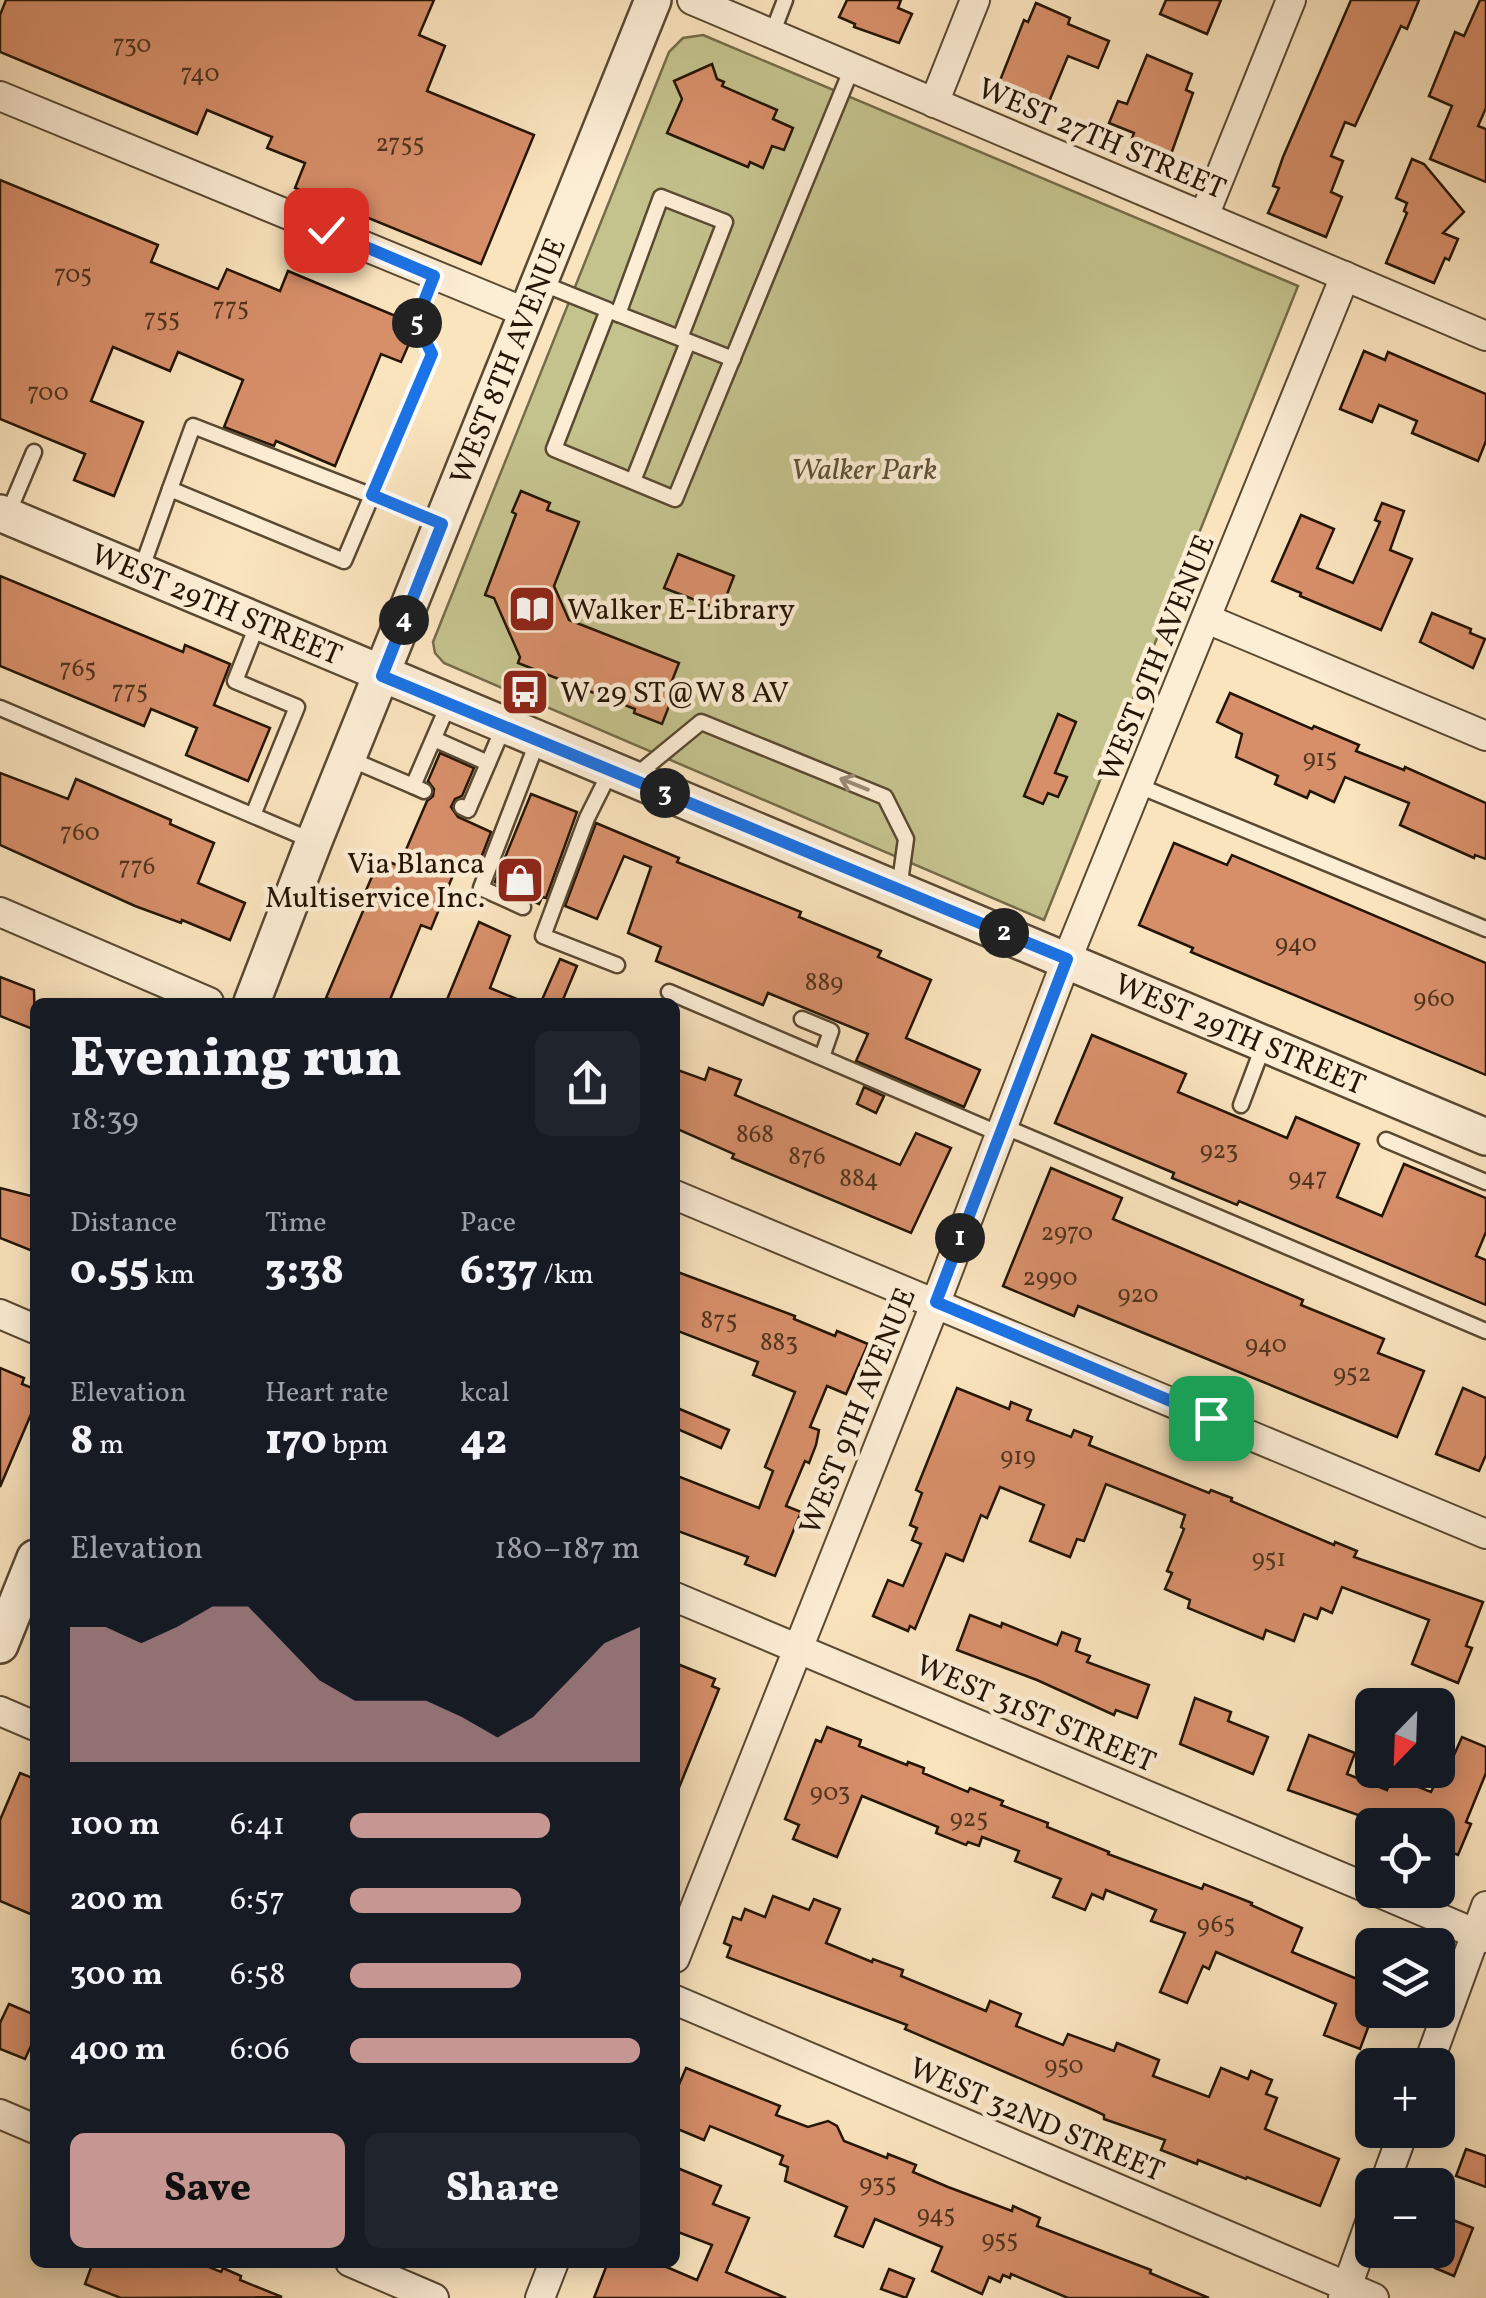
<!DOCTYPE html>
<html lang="en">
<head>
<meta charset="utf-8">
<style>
  body { margin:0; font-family:Vollkorn,serif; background:#20242c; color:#f1f3f6; height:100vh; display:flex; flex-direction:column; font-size:38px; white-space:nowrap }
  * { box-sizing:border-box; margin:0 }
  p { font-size:32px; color:#9ea1a6 }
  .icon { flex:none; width:55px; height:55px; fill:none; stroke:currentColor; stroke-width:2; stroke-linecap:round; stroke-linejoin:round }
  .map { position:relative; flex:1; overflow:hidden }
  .panel { position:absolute; left:30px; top:998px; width:650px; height:1270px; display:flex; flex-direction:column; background:#171b24; border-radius:15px; box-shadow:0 5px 25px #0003 }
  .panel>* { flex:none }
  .needle { width:65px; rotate:203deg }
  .buttons { position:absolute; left:1355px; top:1688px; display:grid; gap:20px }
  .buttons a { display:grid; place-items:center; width:100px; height:100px; border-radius:15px; background:#171b24; box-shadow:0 5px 25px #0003; font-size:50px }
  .pin { position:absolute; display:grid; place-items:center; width:85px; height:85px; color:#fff; margin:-42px; border-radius:20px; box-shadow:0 5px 15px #0006 }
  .km { position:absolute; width:50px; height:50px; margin:-25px; border-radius:50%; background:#222; color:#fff; font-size:28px; line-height:50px; text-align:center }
  .round { display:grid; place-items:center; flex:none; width:105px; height:105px; border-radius:15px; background:#20242c }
  .summary { display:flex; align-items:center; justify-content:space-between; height:170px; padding:0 40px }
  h1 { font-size:55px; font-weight:800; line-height:75px }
  .metrics { display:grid; grid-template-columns:repeat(3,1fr); gap:15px; height:170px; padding:10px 40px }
  .metrics div { display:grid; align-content:center }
  .metrics b { font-size:42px; font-weight:800 }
  .metrics small { font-size:28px; font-weight:400 }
  .metrics p { font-size:28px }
  .chart { height:280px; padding:20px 40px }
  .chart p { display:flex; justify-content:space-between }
  .chart svg { width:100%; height:180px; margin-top:10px; fill:#c59692; opacity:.7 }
  .cta { display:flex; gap:20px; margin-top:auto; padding:20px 40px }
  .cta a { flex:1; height:115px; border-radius:15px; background:#c59692; color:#111; font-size:40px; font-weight:800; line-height:115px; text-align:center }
  .cta a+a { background:#20242c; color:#f1f3f6 }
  ul { padding:0 40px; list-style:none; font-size:32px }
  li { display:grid; grid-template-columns:160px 120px 1fr; align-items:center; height:75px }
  li i { height:25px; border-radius:12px; background:#c59692 }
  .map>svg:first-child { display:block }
  .green { fill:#c4c28d; stroke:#746c48; stroke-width:2.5 }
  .building { fill:#d78f6a; stroke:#241504; stroke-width:2.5 }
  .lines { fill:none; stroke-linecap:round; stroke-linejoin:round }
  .service-casing { stroke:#5a4932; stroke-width:19 }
  .minor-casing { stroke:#5a4932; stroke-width:32 }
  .tertiary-casing { stroke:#5a4932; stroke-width:40 }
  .service { stroke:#fcedd5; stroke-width:14 }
  .minor { stroke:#fcedd5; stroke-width:28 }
  .tertiary { stroke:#fcedd5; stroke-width:35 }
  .oneway { stroke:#9b8c77 }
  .route-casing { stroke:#fff; stroke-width:20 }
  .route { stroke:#1a73e8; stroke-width:12 }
  .labels { text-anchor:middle; stroke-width:9; stroke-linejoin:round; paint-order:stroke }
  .number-label { font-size:25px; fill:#51341e }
  .street-label { font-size:30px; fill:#241504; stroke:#fcedd5 }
  .park-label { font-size:30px; font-style:italic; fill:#5c5234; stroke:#fcedd5 }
  .poi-label { font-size:30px; fill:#241504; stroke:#fcedd5; text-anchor:start }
</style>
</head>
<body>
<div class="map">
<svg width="1486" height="2298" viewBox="0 0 1486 2298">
  <rect width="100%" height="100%" fill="#fae4be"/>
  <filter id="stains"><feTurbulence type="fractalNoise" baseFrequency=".002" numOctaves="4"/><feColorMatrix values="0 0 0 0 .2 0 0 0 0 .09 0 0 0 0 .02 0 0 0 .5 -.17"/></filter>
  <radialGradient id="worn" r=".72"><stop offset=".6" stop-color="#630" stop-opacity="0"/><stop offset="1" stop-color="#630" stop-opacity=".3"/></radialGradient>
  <!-- green -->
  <path class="green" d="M703,35L1298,286L1044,920L444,663L435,653L433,642L669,52L683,38Z"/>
  <!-- building -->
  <g class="building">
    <path d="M6,0H434L419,35L445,46L427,91L534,135L481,264L295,188L305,163L267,148L272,137L207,110L197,134L0,52V15Z"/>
    <path d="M847,0H901L898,8L912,14L899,43L854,27L855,24L839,17Z"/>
    <path d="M1166,0H1221L1207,34L1160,14Z"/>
    <path d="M1351,0H1419L1407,29L1401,26L1355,126L1345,122L1331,156L1343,161L1331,192L1342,197L1326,237L1268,213L1279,188L1273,186L1283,157Z"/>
    <path d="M1480,0H1486V108L1478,126L1486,129V182L1430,159L1452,106L1429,96L1455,32L1464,36Z"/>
    <path d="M1036,3L1070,18L1068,24L1109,41L1098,68L1068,56L1048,104L999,83L1024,20L1028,22Z"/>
    <path d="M1147,55L1192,74L1186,90L1193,93L1170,157L1131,141L1134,133L1109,123L1118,101L1127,104Z"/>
    <path d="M712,64L717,79L724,82L722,86L777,110L773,119L793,128L784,150L772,146L763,168L750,162L748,167L667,133L682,99L674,81Z"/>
    <path d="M1412,159L1424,164L1464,212L1443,233L1458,239L1449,260L1445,258L1434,283L1386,263L1407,213L1404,211L1407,203L1396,198Z"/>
    <path d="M0,180L158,245L151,262L218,289L227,269L280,291L288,271L398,317L394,329L412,337L401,362L381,354L335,466L276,441L274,446L224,427L243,380L178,352L170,371L113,347L91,401L143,422L114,496L74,480L85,454L0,419Z"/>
    <path d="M1364,351L1385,360L1388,352L1486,394V441L1478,461L1412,433L1417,421L1379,405L1372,422L1340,409Z"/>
    <path d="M521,491L550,503L547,510L579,522L554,586L569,620L679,663L668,691L674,693L662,724L634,713L635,709L518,663L520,657L494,598L485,595L516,514L512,512Z"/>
    <path d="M1382,503L1404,511L1390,550L1412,559L1381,630L1300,596L1301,593L1272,581L1301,515L1334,529L1317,568L1353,583L1380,522L1375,520Z"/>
    <path d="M678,554L734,576L721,610L664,588Z"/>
    <path d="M0,576L183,652L185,645L230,664L214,705L270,728L248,781L186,755L197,728L151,709L144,726L0,666Z"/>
    <path d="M1432,613L1471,629L1470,633L1485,639L1473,668L1420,642Z"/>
    <path d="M1230,693L1312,729L1314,726L1359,745L1356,751L1404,770L1405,767L1486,803V859L1475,855L1474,858L1400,825L1409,803L1345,777L1334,802L1310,791L1307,798L1275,784L1278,776L1236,757L1242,734L1217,722Z"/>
    <path d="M1058,714L1076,722L1055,773L1067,777L1058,797L1048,793L1043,804L1024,796Z"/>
    <path d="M440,753L474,768L462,796L455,799L451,807L458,817L491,832L478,866L460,858L431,929L421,925L389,1002H338L326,998L369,897L364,895L380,858L399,866L427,801L433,796L434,789L428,781Z"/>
    <path d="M0,773L68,799L76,779L171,820L170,824L214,843L198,883L245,903L230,940L182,920L181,923L135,906L0,845Z"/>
    <path d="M531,794L577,812L546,898L542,897L539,904L495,882Z"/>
    <path d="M596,823L679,858L677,862L801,912L799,917L881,951L878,957L931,980L906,1038L980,1070L964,1107L856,1061L868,1034L768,993L763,1005L656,961L661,947L628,933L651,867L624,856L597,919L565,906Z"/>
    <path d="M1174,843L1227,865L1232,855L1486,963V1075L1191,952L1193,948L1139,925Z"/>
    <path d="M479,922L510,936L490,988L524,1002H446Z"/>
    <path d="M560,959L577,966L562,1002H541Z"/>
    <path d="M0,977L34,990L35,1030L0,1016Z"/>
    <path d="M1092,1035L1186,1074L1178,1092L1287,1138L1296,1117L1359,1144L1337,1197L1382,1216L1404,1164L1486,1198V1232L1476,1256L1486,1260V1305L1239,1201L1237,1205L1172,1178L1174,1173L1055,1123Z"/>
    <path d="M709,1068L741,1080L735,1095L900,1165L916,1133L951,1148L911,1233L732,1158L734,1154L675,1128V1069L705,1080Z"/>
    <path d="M864,1087L884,1096L876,1113L857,1104Z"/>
    <path d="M1051,1168L1122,1198L1113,1219L1303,1300L1301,1305L1384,1339L1378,1353L1424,1371L1397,1437L1078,1306L1074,1316L1003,1286Z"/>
    <path d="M0,1188L35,1197V1252L0,1238Z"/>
    <path d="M675,1271L795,1316L794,1319L835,1336L837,1331L868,1344L846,1394L827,1386L810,1427L819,1430L816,1445L809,1463L805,1461L786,1506L801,1512L775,1576L745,1564L748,1557L675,1530V1475L759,1508L773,1471L765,1467L795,1392L753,1375L758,1362L675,1330Z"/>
    <path d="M0,1368L24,1378L22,1384L35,1389V1405L0,1487Z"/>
    <path d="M957,1388L1009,1409L1011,1402L1031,1410L1027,1420L1071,1437L1074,1430L1092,1437L1089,1445L1209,1493L1211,1490L1221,1494L1232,1498L1231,1501L1334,1545L1335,1542L1357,1551L1354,1557L1483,1602L1466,1646L1472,1648L1458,1683L1412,1664L1429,1620L1342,1587L1332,1613L1321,1608L1317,1619L1304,1614L1294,1641L1266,1630L1263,1639L1188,1608L1190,1600L1165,1589L1172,1573L1167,1571L1184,1529L1181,1527L1185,1515L1106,1484L1084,1541L1077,1539L1070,1557L1030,1541L1044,1505L1000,1487L987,1518L981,1515L963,1561L946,1554L915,1629L910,1626L908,1631L873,1616L888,1580L903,1586L921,1544L912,1540L917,1528L910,1525L922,1493L916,1490Z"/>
    <path d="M1463,1388L1486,1398V1455L1479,1471L1436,1454Z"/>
    <path d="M675,1407L729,1430L721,1448L675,1428Z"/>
    <path d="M970,1615L1001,1627L1002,1623L1057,1645L1062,1632L1080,1639L1076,1651L1090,1656L1087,1662L1149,1685L1137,1718L1116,1710L1114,1715L1037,1680L957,1650Z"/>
    <path d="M675,1663L715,1679L712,1686L719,1689L676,1795Z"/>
    <path d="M1195,1698L1231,1712L1228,1721L1268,1737L1253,1774L1180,1744Z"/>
    <path d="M827,1727L861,1740L859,1746L907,1765L908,1762L924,1768L923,1773L968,1792L970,1788L1003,1801L1001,1805L1048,1823L1047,1827L1109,1852L1108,1854L1202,1889L1204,1884L1252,1903L1251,1905L1302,1928L1292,1952L1357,1979L1372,1942V2017L1360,2049L1324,2035L1336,2004L1216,1952L1209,1969L1203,1966L1187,2003L1160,1992L1185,1933L1151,1921L1156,1910L1106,1890L1103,1899L1092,1894L1085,1910L1053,1897L1061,1879L1015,1861L1019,1851L982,1837L979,1846L968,1842L966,1845L936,1833L938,1827L862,1796L837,1857L793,1839L799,1825L785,1819L816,1740L821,1742Z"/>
    <path d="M1309,1735L1355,1753L1347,1774L1387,1790L1390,1782L1396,1785L1398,1779L1431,1792L1437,1779L1442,1782L1462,1737L1486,1747V1773L1466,1822L1471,1824L1458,1855L1438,1847V1825H1386L1288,1790Z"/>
    <path d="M20,1773L35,1779V1916L0,1901V1820Z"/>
    <path d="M773,1896L809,1910L814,1899L840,1909L826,1943L872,1962L873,1959L903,1970L901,1976L986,2011L990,2001L1021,2014L1016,2026L1063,2045L1068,2034L1114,2051L1117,2043L1159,2060L1153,2076L1209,2097L1221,2068L1248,2079L1251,2071L1272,2080L1266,2094L1277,2098L1265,2129L1339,2159L1320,2206L1247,2177L1246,2179L1198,2160L1197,2164L1161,2150L1165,2140L1104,2119V2115L1091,2109L905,2029L907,2025L727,1957L731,1946L724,1943L733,1917L741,1920L745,1909L765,1917Z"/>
    <path d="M9,2004L35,2015V2037L25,2059L0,2049V2023Z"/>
    <path d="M686,2068L780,2106L776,2115L808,2127L828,2121L837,2126L844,2141L887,2158L888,2154L916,2165L913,2172L948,2187L1012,2211L1013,2206L1040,2218L1037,2226L1151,2270L1150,2273L1209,2298H1068L1011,2274L1010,2278L1003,2275L1000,2282L989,2277L982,2294L932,2271L942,2247L875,2219L863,2247L835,2236L847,2207L785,2181L788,2167L780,2164L783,2156L710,2126L704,2140L675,2128V2094Z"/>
    <path d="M1466,2149L1486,2156V2187L1456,2176Z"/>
    <path d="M675,2167L721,2186L713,2204L749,2218L726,2272L786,2298H594L608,2262H655L697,2280L712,2245L675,2231Z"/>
    <path d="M1438,2214L1473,2228L1454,2276L1435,2268L1439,2256Z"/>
    <path d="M93,2262H197L221,2272L223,2268L241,2276L240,2280L282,2297L121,2298L85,2284Z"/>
    <path d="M889,2269L914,2279L906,2298L881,2289Z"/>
  </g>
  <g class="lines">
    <!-- service casing -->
    <g class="service-casing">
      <g id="service">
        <path d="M772,34L785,0"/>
        <path d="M541,283L608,310L554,449L675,499L852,68"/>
        <path d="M613,312L733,359"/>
        <path d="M618,314L661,197L725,222L680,338"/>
        <path d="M633,481L688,342"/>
        <path d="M170,489L193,426L442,523"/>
        <path d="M7,516L34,452"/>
        <path d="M140,573L170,489L344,561L432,354L417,322L434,275"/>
        <path d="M0,708L313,841"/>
        <path d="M434,739L488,763"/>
        <path d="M350,759L413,786"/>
        <path d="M610,772L587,818L543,936L617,965"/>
        <path d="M634,777L701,722L885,797L906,839L899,889"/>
        <path d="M1139,786L1486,929"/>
        <path d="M424,791L413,786L449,703"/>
        <path d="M462,807L468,810L504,726"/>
        <path d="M253,815L297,707L235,681L258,623"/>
        <path d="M523,907L481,888L538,740"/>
        <path d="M669,992L1000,1134"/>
        <path d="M802,1019L831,1031L822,1057"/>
        <path d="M1241,1105L1264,1044"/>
        <path d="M1003,1126L1486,1331"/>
        <path d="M1386,1140L1486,1182"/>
      </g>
    </g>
    <!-- minor casing -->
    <g class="minor-casing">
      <g id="minor">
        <path d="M692,0L1486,336"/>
        <path d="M0,96L527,313"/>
        <path d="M934,103L975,0"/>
        <path d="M1204,216L1291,0"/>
        <path d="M1207,619L1486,736"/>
        <path d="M0,912L209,1002"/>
        <path d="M675,1195L1486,1534"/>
        <path d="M0,1314L35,1329"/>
        <path d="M675,1597L1372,1890"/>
        <path d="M0,1711L35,1726"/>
        <path d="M1373,1890L1486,1938"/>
        <path d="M675,1958L936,1302L1067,959L1345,276"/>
        <path d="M675,2000L1374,2298"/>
        <path d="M1428,2065L1486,1906"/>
        <path d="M0,2114L35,2129"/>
        <path d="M1384,2185L1404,2130"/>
        <path d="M350,2262L434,2298"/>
        <path d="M540,2298L554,2262"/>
        <path d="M1343,2298L1372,2217"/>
      </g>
    </g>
    <!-- tertiary casing -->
    <g class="tertiary-casing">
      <g id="tertiary">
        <path id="s1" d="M0,513L1486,1137"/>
        <path id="s2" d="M252,1002L314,841L653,0"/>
        <path d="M0,1645L35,1558"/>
      </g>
    </g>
    <!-- service -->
    <use href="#service" class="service"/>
    <!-- minor -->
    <use href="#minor" class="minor"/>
    <!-- tertiary -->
    <use href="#tertiary" class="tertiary"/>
  </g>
  <!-- one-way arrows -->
  <defs><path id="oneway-shaft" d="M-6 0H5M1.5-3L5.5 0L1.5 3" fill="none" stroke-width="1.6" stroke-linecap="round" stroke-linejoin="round" transform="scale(2.5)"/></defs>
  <use class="oneway" href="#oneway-shaft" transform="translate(854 784) rotate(-158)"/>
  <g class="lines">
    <!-- route casing -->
    <g class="route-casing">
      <path id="route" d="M326,230L434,276L416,322L432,354L372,495L442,524L382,676L1067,959L936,1302L1211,1418"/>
    </g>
    <!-- route -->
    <use href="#route" class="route"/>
  </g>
  <!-- icons -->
  <defs>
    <g id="library-square" transform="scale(2.5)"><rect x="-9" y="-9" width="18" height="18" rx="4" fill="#8f2418" stroke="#fcedd5"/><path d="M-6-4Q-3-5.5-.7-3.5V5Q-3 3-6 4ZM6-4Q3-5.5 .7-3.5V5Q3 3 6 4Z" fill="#fff"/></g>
    <g id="bus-square" transform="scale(2.5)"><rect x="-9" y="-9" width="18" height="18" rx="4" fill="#8f2418" stroke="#fcedd5"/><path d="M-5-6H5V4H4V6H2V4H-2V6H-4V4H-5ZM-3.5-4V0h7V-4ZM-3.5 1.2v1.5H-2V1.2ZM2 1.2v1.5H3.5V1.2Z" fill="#fff"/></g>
    <g id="shop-square" transform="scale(2.5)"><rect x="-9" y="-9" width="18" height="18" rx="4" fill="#8f2418" stroke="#fcedd5"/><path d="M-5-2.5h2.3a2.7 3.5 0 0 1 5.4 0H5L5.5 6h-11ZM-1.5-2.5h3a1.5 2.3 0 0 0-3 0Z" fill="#fff"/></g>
  </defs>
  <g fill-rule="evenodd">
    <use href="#library-square" x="532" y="609"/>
    <use href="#bus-square" x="525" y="692"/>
    <use href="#shop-square" x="520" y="880"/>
  </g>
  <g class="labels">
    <!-- number labels -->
    <g class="number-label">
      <text x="132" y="52">730</text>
      <text x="200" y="81">740</text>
      <text x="400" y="151">2755</text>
      <text x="73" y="282">705</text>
      <text x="231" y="315">775</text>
      <text x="162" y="326">755</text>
      <text x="48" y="400">700</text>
      <text x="78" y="676">765</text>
      <text x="130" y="698">775</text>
      <text x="1320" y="766">915</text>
      <text x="80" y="840">760</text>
      <text x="137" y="874">776</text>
      <text x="1296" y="951">940</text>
      <text x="824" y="990">889</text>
      <text x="1434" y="1006">960</text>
      <text x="755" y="1142">868</text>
      <text x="1219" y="1158">923</text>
      <text x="807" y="1164">876</text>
      <text x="1308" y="1185">947</text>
      <text x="859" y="1186">884</text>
      <text x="1067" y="1240">2970</text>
      <text x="1050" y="1285">2990</text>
      <text x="1138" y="1302">920</text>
      <text x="719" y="1328">875</text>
      <text x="779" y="1350">883</text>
      <text x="1266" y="1352">940</text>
      <text x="1352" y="1381">952</text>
      <text x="1018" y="1464">919</text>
      <text x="1269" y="1566">951</text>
      <text x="830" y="1800">903</text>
      <text x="969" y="1826">925</text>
      <text x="1216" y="1932">965</text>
      <text x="1064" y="2073">950</text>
      <text x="878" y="2191">935</text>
      <text x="936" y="2222">945</text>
      <text x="1000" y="2247">955</text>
    </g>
    <!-- street labels -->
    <g class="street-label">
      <text transform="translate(1102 138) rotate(23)" y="10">WEST 27TH STREET</text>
      <text dy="10" stroke="none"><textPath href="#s2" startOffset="690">WEST 8TH AVENUE</textPath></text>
      <text dy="10" stroke="none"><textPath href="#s1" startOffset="235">WEST 29TH STREET</textPath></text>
      <text transform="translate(1156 658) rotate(-68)" y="10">WEST 9TH AVENUE</text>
      <text dy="10" stroke="none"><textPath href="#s1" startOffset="1345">WEST 29TH STREET</textPath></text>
      <text transform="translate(857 1411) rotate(-68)" y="10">WEST 9TH AVENUE</text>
      <text transform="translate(1036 1713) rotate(23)" y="10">WEST 31ST STREET</text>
      <text transform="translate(1037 2119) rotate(23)" y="10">WEST 32ND STREET</text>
    </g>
    <!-- park labels -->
    <g class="park-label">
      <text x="864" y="479">Walker Park</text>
    </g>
    <!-- poi labels -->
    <g class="poi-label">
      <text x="567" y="619">Walker E-Library</text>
      <text x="560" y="702">W 29 ST@W 8 AV</text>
      <text x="485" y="873" text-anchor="end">Via Blanca<tspan x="485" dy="34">Multiservice Inc.</tspan></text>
    </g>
  </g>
  <rect width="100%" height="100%" filter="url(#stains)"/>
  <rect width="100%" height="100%" fill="url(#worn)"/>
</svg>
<div class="buttons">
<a><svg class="needle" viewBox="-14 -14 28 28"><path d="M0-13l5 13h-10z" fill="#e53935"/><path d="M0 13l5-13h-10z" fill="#9ea1a6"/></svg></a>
<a><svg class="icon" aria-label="locate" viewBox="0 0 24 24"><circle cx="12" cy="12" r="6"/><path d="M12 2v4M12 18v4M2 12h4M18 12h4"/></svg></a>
<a><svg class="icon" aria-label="layers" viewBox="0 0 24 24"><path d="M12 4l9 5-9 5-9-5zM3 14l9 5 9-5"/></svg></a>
<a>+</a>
<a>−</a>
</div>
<div class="pin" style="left:1211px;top:1418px;background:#1e9e55"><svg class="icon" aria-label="arrive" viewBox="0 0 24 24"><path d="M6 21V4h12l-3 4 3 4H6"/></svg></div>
<div class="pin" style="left:326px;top:230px;background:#d93025"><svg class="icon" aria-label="check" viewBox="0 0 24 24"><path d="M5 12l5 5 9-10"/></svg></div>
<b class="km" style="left:960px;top:1238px">1</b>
<b class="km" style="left:1004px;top:933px">2</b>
<b class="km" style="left:665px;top:793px">3</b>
<b class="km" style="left:404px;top:620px">4</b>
<b class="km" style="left:417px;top:323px">5</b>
<section class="panel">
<div class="summary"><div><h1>Evening run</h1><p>18:39</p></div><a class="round"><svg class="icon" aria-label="share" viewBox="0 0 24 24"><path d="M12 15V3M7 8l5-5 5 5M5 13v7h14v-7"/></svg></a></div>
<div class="metrics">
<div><p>Distance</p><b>0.55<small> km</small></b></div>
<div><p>Time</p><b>3:38</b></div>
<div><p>Pace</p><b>6:37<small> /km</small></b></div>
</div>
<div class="metrics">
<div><p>Elevation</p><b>8<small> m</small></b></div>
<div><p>Heart rate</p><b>170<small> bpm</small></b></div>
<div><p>kcal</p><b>42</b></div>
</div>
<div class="chart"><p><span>Elevation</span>180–187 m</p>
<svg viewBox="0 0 160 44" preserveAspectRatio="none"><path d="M0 44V11L10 11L20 15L30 11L40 6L50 6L60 15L70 24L80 29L90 29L100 29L110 33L120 38L130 33L140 24L150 15L160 11V44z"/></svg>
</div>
<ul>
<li><b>100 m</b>6:41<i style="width:69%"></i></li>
<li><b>200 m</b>6:57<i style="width:59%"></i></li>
<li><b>300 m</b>6:58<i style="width:59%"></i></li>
<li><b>400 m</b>6:06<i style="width:100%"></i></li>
</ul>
<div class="cta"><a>Save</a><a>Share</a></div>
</section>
</div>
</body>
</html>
